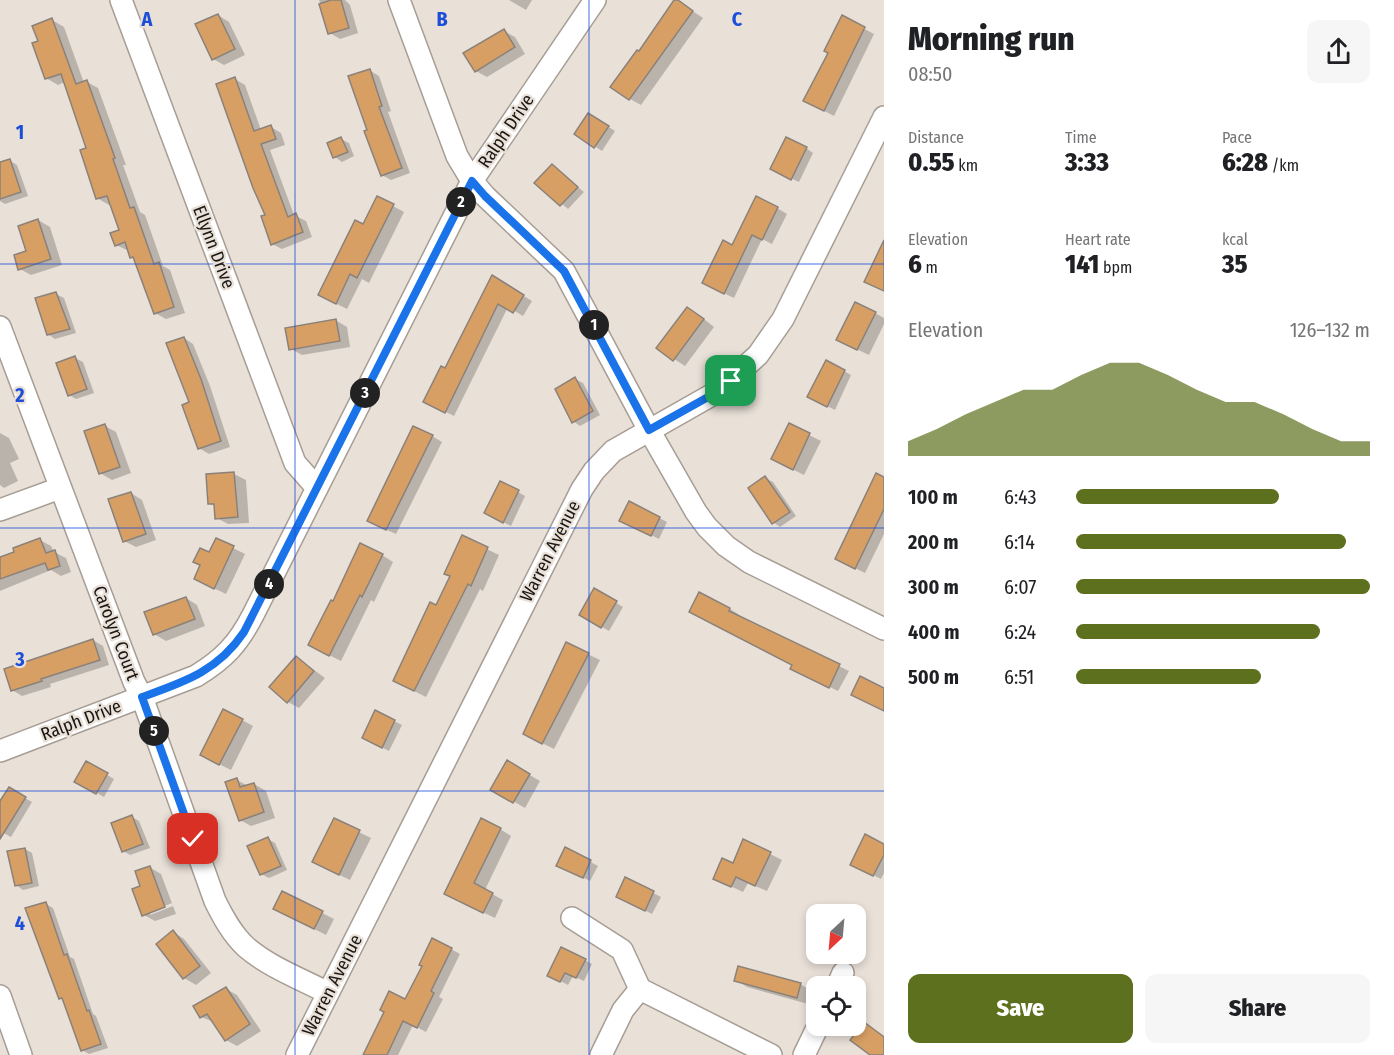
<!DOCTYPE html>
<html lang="en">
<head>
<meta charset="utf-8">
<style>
  body { margin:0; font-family:"Fira Sans Condensed",sans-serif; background:#f6f6f6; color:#202124; height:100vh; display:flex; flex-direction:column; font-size:22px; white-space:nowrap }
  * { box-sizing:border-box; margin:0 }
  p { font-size:20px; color:#757577 }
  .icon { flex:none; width:33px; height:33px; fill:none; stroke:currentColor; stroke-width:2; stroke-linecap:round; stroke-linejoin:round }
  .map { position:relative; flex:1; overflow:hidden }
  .side { display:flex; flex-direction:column; background:#fff; width:510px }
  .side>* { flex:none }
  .needle { width:39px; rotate:206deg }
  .controls { position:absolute; left:806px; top:904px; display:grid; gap:12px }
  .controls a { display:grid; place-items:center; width:60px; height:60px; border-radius:12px; background:#fff; box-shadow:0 3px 9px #0003; font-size:30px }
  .pin { position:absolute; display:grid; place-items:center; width:51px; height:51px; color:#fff; margin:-26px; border-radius:12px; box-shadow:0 3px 9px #0006 }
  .km { position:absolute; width:30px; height:30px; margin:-15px; border-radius:50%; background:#222; color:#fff; font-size:16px; line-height:30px; text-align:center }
  .round { display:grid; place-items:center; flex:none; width:63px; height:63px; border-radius:12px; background:#f6f6f6 }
  .overview { display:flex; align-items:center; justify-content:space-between; height:102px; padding:0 24px }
  h1 { font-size:33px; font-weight:800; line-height:45px }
  .metrics { display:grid; grid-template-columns:repeat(3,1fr); gap:9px; height:102px; padding:6px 24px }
  .metrics div { display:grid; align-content:center }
  .metrics b { font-size:26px; font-weight:800 }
  .metrics small { font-size:16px; font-weight:400 }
  .metrics p { font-size:16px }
  .chart { height:168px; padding:12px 24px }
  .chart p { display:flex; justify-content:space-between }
  .chart svg { width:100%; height:108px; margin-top:6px; fill:#5d701e; opacity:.7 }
  .button { display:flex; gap:12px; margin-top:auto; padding:12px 24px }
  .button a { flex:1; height:69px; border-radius:12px; background:#5d701e; color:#fff; font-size:24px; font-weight:800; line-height:69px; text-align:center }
  .button a+a { background:#f6f6f6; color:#202124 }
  ul { padding:0 24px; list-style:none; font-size:20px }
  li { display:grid; grid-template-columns:96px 72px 1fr; align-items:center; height:45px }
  li i { height:15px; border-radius:8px; background:#5d701e }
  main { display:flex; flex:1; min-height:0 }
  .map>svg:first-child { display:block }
  .shadow { fill:#0003; fill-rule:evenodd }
  .building { fill:#d89f65; stroke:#8a827a; stroke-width:1.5 }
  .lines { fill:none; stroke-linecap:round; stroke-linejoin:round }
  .minor-casing { stroke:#a69d95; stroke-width:24 }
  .minor { stroke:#fff; stroke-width:21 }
  .route-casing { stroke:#fff; stroke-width:12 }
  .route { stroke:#1a73e8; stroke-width:8 }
  .grid { fill:none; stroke:#1d4ed8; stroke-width:1.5; stroke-opacity:0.55 }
  .labels { text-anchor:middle; stroke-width:4.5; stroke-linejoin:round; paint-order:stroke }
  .street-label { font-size:18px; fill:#191613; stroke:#e9e0d8 }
  .grid-label { font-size:20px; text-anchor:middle; font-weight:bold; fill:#1d4ed8; stroke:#e9e0d8; stroke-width:4.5; stroke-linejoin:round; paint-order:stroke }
</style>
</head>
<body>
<main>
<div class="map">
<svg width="884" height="1055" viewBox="0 0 884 1055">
  <rect width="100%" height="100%" fill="#e9e0d8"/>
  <!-- shadow -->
  <g class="shadow">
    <path d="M319,0H345L350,5L358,33L340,39L330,33Z"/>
    <path d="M509,0H532L526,10Z"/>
    <path d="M676,0L703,18L641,105L630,99L639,53Z"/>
    <path d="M218,15L229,22L245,55L224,65L213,59Z"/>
    <path d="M842,17L874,34L834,116L815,106Z"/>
    <path d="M52,20L64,27L84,83L87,82L98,88L126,165H123L140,212L145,215L163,266L170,270L185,313L166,319L155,313L136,259L131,257L129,251L116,245L121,231L112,204L109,205L97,198L88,149L65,82L58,85L46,78L40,42Z"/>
    <path d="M504,31L515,37L525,54L487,77L476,71Z"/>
    <path d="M369,70L379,76L391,111L388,112L410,173L391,180L382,175L368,131Z"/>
    <path d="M235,79L245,85L261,130L271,127L281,133L285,145L270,150L294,215L306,221L312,237L282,249L272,244Z"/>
    <path d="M596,119L615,131L602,151L576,134Z"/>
    <path d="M341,139L349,143L354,156L342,162L335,157Z"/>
    <path d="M806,148L813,153L799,182L779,173Z"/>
    <path d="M9,160L17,165L28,196L5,204L0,201V164Z"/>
    <path d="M552,166L584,192L568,209L537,183Z"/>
    <path d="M393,206L404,212L369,283L362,279L347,309L331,301L364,226Z"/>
    <path d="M777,208L787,214L772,244L762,239L734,298L713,288L733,247Z"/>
    <path d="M38,220L50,227L62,265L31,275L20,269L28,252Z"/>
    <path d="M493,277L532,301L523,316L508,307L454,416L434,406L446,370Z"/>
    <path d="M56,294L64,298L76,333L55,339L48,334Z"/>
    <path d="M875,313L884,318V324L869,355L850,346Z"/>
    <path d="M699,315L714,327L685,366L674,359Z"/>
    <path d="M335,320L347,327L350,347L302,355L291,349Z"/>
    <path d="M184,338L193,344L210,386L230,447L209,454L199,448L191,403Z"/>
    <path d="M75,358L83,362L94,393L76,399L69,395Z"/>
    <path d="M844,371L851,375L835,410L817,401Z"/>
    <path d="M575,379L583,383L600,415L580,426L573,421Z"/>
    <path d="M789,425L821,441L804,475L784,465Z"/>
    <path d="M105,426L116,432L131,473L112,480L100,473Z"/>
    <path d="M0,433L9,438L19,459L10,463L18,481L4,488L0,485Z"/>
    <path d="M432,436L442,442L396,534L378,526Z"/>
    <path d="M234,474L246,480L249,523L228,524L217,518L216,507L210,503Z"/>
    <path d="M765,478L773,482L796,516L780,527L773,522Z"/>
    <path d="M884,478V534L865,573L847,564Z"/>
    <path d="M518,492L525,496L511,526L493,517Z"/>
    <path d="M131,493L142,500L156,540L136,547L124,541Z"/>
    <path d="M630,503L667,522L659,539L629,524Z"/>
    <path d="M462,537L499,555L483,591L480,589L426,697L406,687L436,607L451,576Z"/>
    <path d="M40,540L51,546L54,552L66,558L71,572L61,576L51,570L0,591V559L16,553Z"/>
    <path d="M217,540L245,554L226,594L207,585Z"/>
    <path d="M382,555L393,562L374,602L371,600L341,661L321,651L334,603Z"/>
    <path d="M595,590L623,607L609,631L581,615Z"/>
    <path d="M186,598L197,605L205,626L166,641L154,634Z"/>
    <path d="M730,609L738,614L737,617L849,671L838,691L801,673L794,665L691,612Z"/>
    <path d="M93,640L103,646L109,665L50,684L51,687L22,696L12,690Z"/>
    <path d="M567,644L600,660L554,749L536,740Z"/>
    <path d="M296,657L325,678L299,708L288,702Z"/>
    <path d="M376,712L402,725L389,751L371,742Z"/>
    <path d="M242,720L253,726L231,770L213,761Z"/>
    <path d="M507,762L540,781L525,808L492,789Z"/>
    <path d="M87,763L114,779L104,797L76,781Z"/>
    <path d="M237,780L248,786L254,784L266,791L275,818L251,826L240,820Z"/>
    <path d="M9,789L32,802L11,837L0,831V804Z"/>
    <path d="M132,817L139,821L150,848L130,855L123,851Z"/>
    <path d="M334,820L371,838L350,880L325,868Z"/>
    <path d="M500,829L511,836L485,890L503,900L495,918L457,900Z"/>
    <path d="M268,839L275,843L287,870L269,878L261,874Z"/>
    <path d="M744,841L782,860L767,891L748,883L743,892L726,884Z"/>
    <path d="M884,845V873L881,879L859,868Z"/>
    <path d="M25,849L32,853L39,886L23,890L16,885Z"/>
    <path d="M566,849L598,866L590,881L566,869Z"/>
    <path d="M149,867L161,874L176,914L155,921L144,915L142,887ZM172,903L173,906L150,915V912Z"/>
    <path d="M626,879L661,897L652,914L625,900Z"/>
    <path d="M283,893L334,919L326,935L287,915Z"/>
    <path d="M46,904L53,908L70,957L74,959L93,1014L96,1016L108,1048L89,1054L82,1050L65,1000L61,998Z"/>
    <path d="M173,932L184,939L211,973L196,985L184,978L158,944Z"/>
    <path d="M451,949L460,954L439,997L443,999L426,1032L413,1025L398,1055H364L406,1001L424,966Z"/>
    <path d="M585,960L592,964L584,981L573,976L568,985L549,975Z"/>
    <path d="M736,980L800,984L812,991L808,1004L747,987Z"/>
    <path d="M226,989L237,995L261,1031L237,1046L226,1040L214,1022L201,1017Z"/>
  </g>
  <!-- building -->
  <g class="building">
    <path d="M331,0H341L349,28L328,34L319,4Z"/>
    <path d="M674,0H678L693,11L629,100L610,87L637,50L639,51Z"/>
    <path d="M218,14L235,49L212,60L195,24Z"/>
    <path d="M842,15L865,27L824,111L803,101L828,53L824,51Z"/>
    <path d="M52,18L76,84L87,80L115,158L113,159L130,208L134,207L154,264L159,262L174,307L154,314L133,257L130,258L125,242L115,246L110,233L119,230L107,196L96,199L80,150L86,148L61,74L45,79L32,43L38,41L32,26Z"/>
    <path d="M504,29L515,47L475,72L463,53Z"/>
    <path d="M370,69L382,106L379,107L402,168L381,176L364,131L367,130L348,76Z"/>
    <path d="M235,77L254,131L271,125L276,139L261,144L288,217L296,213L303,232L271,245L261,216L265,215L253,188L216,84Z"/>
    <path d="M588,113L609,126L594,148L574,134Z"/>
    <path d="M341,137L348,152L333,158L327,143Z"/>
    <path d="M786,137L807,147L791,180L770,169Z"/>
    <path d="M10,159L21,192L0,199V162Z"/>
    <path d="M552,164L578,187L560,206L534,183Z"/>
    <path d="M377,196L394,204L357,278L350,274L336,304L318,295L355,220L363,224Z"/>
    <path d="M756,196L778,207L762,240L752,235L724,294L702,283L723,240L732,245Z"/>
    <path d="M38,219L51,259L18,270L14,255L26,251L18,226Z"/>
    <path d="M884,240V291L864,282Z"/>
    <path d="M492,275L524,295L513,313L498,304L445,413L423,402L441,366L445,368Z"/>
    <path d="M56,292L70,329L47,335L35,298Z"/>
    <path d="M855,302L876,312L857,350L836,340Z"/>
    <path d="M687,307L704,319L673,361L656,348Z"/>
    <path d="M336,319L340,341L289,350L285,328Z"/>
    <path d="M184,337L201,379L221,441L198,449L182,405L189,402L166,343Z"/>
    <path d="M75,356L87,389L68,396L56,363Z"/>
    <path d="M826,360L845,370L827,407L807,397Z"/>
    <path d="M575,377L593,411L572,423L555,389Z"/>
    <path d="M789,423L810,433L793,470L771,459Z"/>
    <path d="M105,424L120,467L99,474L84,431Z"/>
    <path d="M413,426L433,435L386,530L367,521Z"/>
    <path d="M234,472L238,517L215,519L214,504H208L206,474Z"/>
    <path d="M876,473L884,477V509L855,569L835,559Z"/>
    <path d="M765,476L790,512L772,524L748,488Z"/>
    <path d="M500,481L519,490L503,523L484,513Z"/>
    <path d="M131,492L146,534L123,542L108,499Z"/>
    <path d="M629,501L660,517L651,536L619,521Z"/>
    <path d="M462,535L488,547L471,586L468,584L414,691L393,681L430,602L436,605L450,576L444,574Z"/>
    <path d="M40,538L46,553L55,550L60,566L48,570L45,563L0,579V557L14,552L13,548Z"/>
    <path d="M216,538L234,546L214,589L194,579L200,565L193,562L200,548L209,552Z"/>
    <path d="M360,543L383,554L362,597L360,595L329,656L308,645L331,600L333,601Z"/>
    <path d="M594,588L617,601L601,628L579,615Z"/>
    <path d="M699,592L730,608L729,611L840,664L829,688L790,669L792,665L689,612Z"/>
    <path d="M186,597L195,619L153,635L144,612Z"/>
    <path d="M93,639L100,660L41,679L42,681L11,691L4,669Z"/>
    <path d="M566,642L589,653L542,744L523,734Z"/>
    <path d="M296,656L314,671L287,703L269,687Z"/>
    <path d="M860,676L884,688V711L851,695Z"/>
    <path d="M223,709L243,719L219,765L200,755Z"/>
    <path d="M375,710L395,720L382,748L362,738Z"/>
    <path d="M507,760L530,774L513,803L490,790Z"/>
    <path d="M86,761L108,773L96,794L74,782Z"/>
    <path d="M237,778L240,787L254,783L264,812L239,821L225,782Z"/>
    <path d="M9,787L26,797L0,839V801Z"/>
    <path d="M132,815L143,844L122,852L111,823Z"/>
    <path d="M334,818L360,830L339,875L312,862Z"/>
    <path d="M481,818L501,828L474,883L493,893L483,913L444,894Z"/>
    <path d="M865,834L884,844V855L873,876L850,865Z"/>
    <path d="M268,837L281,866L260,875L247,846Z"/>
    <path d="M743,839L771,852L755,886L736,877L731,887L713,879L722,858L733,863Z"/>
    <path d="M565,847L591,860L583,878L556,866Z"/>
    <path d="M25,848L32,883L15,886L7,851Z"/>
    <path d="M150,866L165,907L142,916L132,889L140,886L135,871Z"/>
    <path d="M625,877L654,891L645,911L616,897Z"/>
    <path d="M282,891L323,911L314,929L273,909Z"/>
    <path d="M46,902L64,955L67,954L87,1011L89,1010L101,1044L81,1051L62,998L59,999L25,908Z"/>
    <path d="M173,930L200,966L183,979L156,944Z"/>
    <path d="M432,938L452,948L431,991L434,993L417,1028L403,1021L387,1055H363L384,1012L380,1010L389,991L405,999L422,966L419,965Z"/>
    <path d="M561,947L586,959L576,978L565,973L560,982L547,976Z"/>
    <path d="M738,966L801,983L797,998L734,981Z"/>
    <path d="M226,987L250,1024L225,1041L207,1014L200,1018L193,1006Z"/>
    <path d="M864,1022L884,1037V1055H870L850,1040Z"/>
  </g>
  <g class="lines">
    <!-- minor casing -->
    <g class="minor-casing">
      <g id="minor">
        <path d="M121,0L295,463L317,488"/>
        <path d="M399,0L457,156L472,181L485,196L564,271L649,430L696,512L707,527L726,546L749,562L884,629"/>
        <path d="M0,327L134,682L142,697L215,901C223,917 232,934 246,947C269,967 301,979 328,993"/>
        <path d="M0,510L60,488"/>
        <path d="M0,751L196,676C224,659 238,644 253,615L472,181L595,0"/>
        <path d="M572,918L622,950L640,989L771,1055"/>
        <path d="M837,987L843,973"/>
        <path d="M0,996L21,1055"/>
        <path d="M297,1055L582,489L594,471L613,451L717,392L758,355L783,319L884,117"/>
        <path d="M601,1055L623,1010L640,989"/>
        <path d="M804,1055L818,1026"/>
      </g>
    </g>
    <!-- minor -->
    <use href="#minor" class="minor"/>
  </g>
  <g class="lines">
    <!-- route casing -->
    <g class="route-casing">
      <path id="route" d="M193,839L142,697C184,682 218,671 244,632L472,181L485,196L564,271L649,430L717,392L731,381"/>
    </g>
    <!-- route -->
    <use href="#route" class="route"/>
  </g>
  <!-- grid -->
  <path class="grid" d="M295,0V1055M589,0V1055M0,264H884M0,528H884M0,791H884"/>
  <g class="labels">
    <!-- street labels -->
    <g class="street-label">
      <text transform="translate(506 131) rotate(-56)" y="6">Ralph Drive</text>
      <text transform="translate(214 247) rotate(69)" y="6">Ellynn Drive</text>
      <text transform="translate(550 551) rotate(-63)" y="6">Warren Avenue</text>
      <text transform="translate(116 633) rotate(69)" y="6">Carolyn Court</text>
      <text transform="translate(81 720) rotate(-21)" y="6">Ralph Drive</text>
      <text transform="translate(332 985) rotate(-63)" y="6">Warren Avenue</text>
    </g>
  </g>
  <g class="grid-label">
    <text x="147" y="26">A</text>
    <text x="442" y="26">B</text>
    <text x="737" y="26">C</text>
    <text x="20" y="139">1</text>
    <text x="20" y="402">2</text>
    <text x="20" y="666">3</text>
    <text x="20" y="930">4</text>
  </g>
</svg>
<div class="controls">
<a><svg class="needle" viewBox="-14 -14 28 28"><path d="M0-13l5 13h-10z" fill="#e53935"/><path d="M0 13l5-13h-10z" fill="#757577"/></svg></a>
<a><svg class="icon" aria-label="locate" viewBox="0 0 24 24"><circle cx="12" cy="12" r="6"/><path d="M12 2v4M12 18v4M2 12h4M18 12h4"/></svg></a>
</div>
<div class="pin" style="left:731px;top:381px;background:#1e9e55"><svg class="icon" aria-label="arrive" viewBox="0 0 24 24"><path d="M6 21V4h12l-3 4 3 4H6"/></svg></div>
<div class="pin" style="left:193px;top:839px;background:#d93025"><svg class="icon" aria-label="check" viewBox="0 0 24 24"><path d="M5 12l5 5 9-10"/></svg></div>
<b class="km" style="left:594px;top:325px">1</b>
<b class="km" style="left:461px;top:202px">2</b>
<b class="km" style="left:365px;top:393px">3</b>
<b class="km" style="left:269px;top:584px">4</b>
<b class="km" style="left:154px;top:731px">5</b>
</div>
<section class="side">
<div class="overview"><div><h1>Morning run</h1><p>08:50</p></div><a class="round"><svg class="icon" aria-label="share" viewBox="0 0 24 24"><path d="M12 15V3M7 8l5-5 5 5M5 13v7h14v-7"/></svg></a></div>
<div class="metrics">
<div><p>Distance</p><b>0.55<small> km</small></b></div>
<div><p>Time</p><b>3:33</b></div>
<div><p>Pace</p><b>6:28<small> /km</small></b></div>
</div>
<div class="metrics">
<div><p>Elevation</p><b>6<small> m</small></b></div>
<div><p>Heart rate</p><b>141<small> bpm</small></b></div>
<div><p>kcal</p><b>35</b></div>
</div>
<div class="chart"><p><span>Elevation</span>126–132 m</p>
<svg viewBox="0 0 160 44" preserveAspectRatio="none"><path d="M0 44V38L10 33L20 27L30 22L40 17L50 17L60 11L70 6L80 6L90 11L100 17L110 22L120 22L130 27L140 33L150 38L160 38V44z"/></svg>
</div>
<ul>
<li><b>100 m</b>6:43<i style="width:69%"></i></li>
<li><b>200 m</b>6:14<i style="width:92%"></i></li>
<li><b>300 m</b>6:07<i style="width:100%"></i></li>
<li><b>400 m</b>6:24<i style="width:83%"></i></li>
<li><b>500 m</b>6:51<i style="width:63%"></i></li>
</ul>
<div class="button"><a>Save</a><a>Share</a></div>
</section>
</main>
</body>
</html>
